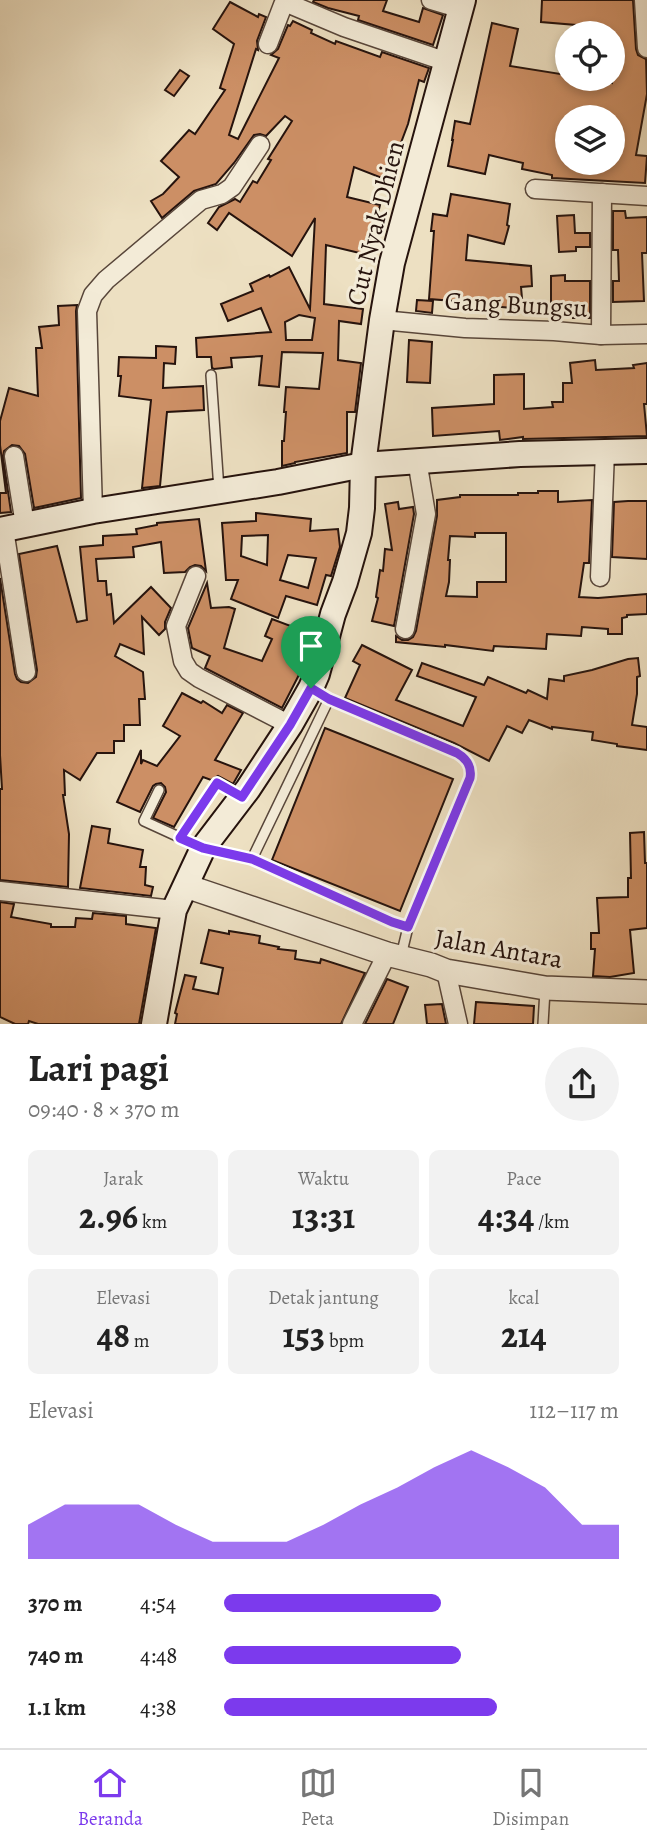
<!DOCTYPE html>
<html lang="id">
<head>
<meta charset="utf-8">
<style>
  body { margin:0; font-family:Alegreya,serif; background:#f2f2f2; color:#222; height:100vh; display:flex; flex-direction:column; font-size:26px; white-space:nowrap }
  * { box-sizing:border-box; margin:0 }
  p { font-size:23px; color:#767676 }
  .icon { flex:none; width:38px; height:38px; fill:none; stroke:currentColor; stroke-width:2; stroke-linecap:round; stroke-linejoin:round }
  .map { position:relative; height:1024px; overflow:hidden }
  .sheet { display:flex; flex-direction:column; background:#fff; flex:1 }
  .sheet>* { flex:none }
  .controls { position:absolute; left:555px; top:21px; display:grid; gap:14px }
  .controls a { display:grid; place-items:center; width:70px; height:70px; border-radius:50%; background:#fff; box-shadow:0 4px 10px #0003; font-size:35px }
  .pin { position:absolute; display:grid; place-items:center; width:60px; height:60px; color:#fff; margin:-72px -30px; border-radius:50% 50% 50% 0; rotate:-45deg; box-shadow:0 0 7px #0007 }
  .pin .icon { rotate:45deg }
  .round { display:grid; place-items:center; flex:none; width:74px; height:74px; border-radius:37px; background:#f2f2f2 }
  .headline { display:flex; align-items:center; justify-content:space-between; height:119px; padding:0 28px }
  h1 { font-size:38px; font-weight:700; line-height:52px }
  .metrics { display:grid; grid-template-columns:repeat(3,1fr); gap:10px; height:119px; padding:7px 28px }
  .metrics div { display:grid; align-content:center; border-radius:10px; background:#f2f2f2; text-align:center }
  .metrics b { font-size:35px; font-weight:700 }
  .metrics small { font-size:19px; font-weight:400 }
  .metrics p { font-size:19px }
  .chart { height:196px; padding:14px 28px }
  .chart p { display:flex; justify-content:space-between }
  .chart svg { width:100%; height:126px; margin-top:7px; fill:#7c3aed; opacity:.7 }
  ul { padding:0 28px; list-style:none; font-size:23px }
  li { display:grid; grid-template-columns:112px 84px 1fr; align-items:center; height:52px }
  li i { height:18px; border-radius:9px; background:#7c3aed }
  .dock { display:flex; justify-content:space-around; align-items:center; height:98px; border-top:2px solid #e0e0e0; background:#fff; font-size:19px; color:#767676 }
  .dock a { display:grid; justify-items:center; gap:4px }
  .dock .current { color:#7c3aed }
  .map>svg:first-child { display:block }
  .building { fill:#cc8f65; stroke:#26130d; stroke-width:2; fill-rule:evenodd }
  .lines { fill:none; stroke-linecap:round; stroke-linejoin:round }
  .service-casing { stroke:#58463a; stroke-width:12 }
  .minor-casing { stroke:#58463a; stroke-width:21 }
  .tertiary-casing { stroke:#58463a; stroke-width:26 }
  .secondary-casing { stroke:#26130d; stroke-width:28 }
  .service { stroke:#f3ebd7; stroke-width:9 }
  .minor { stroke:#f3ebd7; stroke-width:18 }
  .tertiary { stroke:#f3ebd7; stroke-width:23 }
  .secondary { stroke:#f3ebd7; stroke-width:24 }
  .route-casing { stroke:#fff; stroke-width:14 }
  .route { stroke:#7c3aed; stroke-width:9 }
  .labels { text-anchor:middle; stroke-width:6; stroke-linejoin:round; paint-order:stroke }
  .street-label { font-size:26px; fill:#26130d; stroke:#f3ebd7 }
</style>
</head>
<body>
<div class="map">
<svg width="647" height="1024" viewBox="0 0 647 1024">
  <rect width="100%" height="100%" fill="#ede0c2"/>
  <filter id="stains"><feTurbulence type="fractalNoise" baseFrequency=".00286" numOctaves="4"/><feColorMatrix values="0 0 0 0 .2 0 0 0 0 .09 0 0 0 0 .02 0 0 0 .5 -.17"/></filter>
  <radialGradient id="worn" r=".72"><stop offset=".6" stop-color="#630" stop-opacity="0"/><stop offset="1" stop-color="#630" stop-opacity=".3"/></radialGradient>
  <!-- building -->
  <g class="building">
    <path d="M314,0H387L383,11L419,22L423,8L443,15L433,45L358,20L359,16L328,8L313,2Z"/>
    <path d="M542,0H633L636,49L638,55L646,59L647,94L636,155L647,156L645,183L552,178V175L522,169L523,163L489,155L485,174L448,166L453,140H452L455,121L470,124L492,23L518,29L510,66L567,75V79H587L612,83V33H588V26L541,22ZM567,117H612V163H567Z"/>
    <path d="M230,2L258,17L259,14L266,17L257,41L258,50L256,49L229,135L238,139L279,58L271,55L278,49L288,25L290,26L293,21L312,30L311,33L335,44L336,41L380,57L382,52L429,68L424,82L419,80L408,124L387,180L354,167L347,197L380,205L368,255L326,245L324,304L363,309L361,324L339,321L338,360L361,363L355,412H347V453L295,462V463L282,466V441H284L286,412H284L286,387L319,389L323,353L282,352L279,387L259,385L262,356L231,358L232,367L214,369L212,368L211,357H197L196,338L271,332L261,308L228,321L221,304L253,291L250,284L269,275L270,277L289,267L310,309L315,218L292,256L229,213L217,230L208,223L219,207L235,199L240,202L253,181L257,183L271,160L268,159L292,121L285,116L266,136L260,134L254,135L234,163L216,184L194,191L162,218L151,201L163,194L179,177L161,161L189,130L195,134L225,90L220,88L234,44L213,29ZM299,315L315,318L312,340H286L285,322Z"/>
    <path d="M180,70L189,76L174,96L165,90Z"/>
    <path d="M451,194L510,204L507,225L509,226L504,244L468,235L466,260L531,266L532,286L521,287L523,309L479,305V303L429,299L434,231H431L433,214L447,216Z"/>
    <path d="M613,211H625L626,218L647,217V253H642L644,301L613,302V281H619L618,250H613Z"/>
    <path d="M574,215L575,233H590V247H576V251L559,252L557,216Z"/>
    <path d="M565,275V281H590V318H573V303H551V276Z"/>
    <path d="M417,300L433,301L432,313L416,311Z"/>
    <path d="M77,305L76,311L81,498L34,508L25,454L19,446L12,445L4,451L3,457L11,512L0,513V493H6L0,445V421L9,388L38,396L36,348H42L39,327L59,325L58,306Z"/>
    <path d="M409,340L432,342L430,383L407,382Z"/>
    <path d="M156,346L176,347L175,364L164,363L163,388L203,386L204,410L167,412L160,486L142,488L151,400L119,396L121,376H118L119,357L156,358Z"/>
    <path d="M595,360L596,370L634,368L633,365L647,363V404H644L647,436L523,439V437L500,440L499,431L433,436L432,408L494,404V375L524,374V409L553,407L552,402H563V383H572L570,363Z"/>
    <path d="M538,491H558V502L592,500L589,563H584L579,597L598,598L647,594V614L627,615V617L622,618V634H608V629L582,627L581,636L547,634L546,649L494,646L493,651L445,645V647L396,642V636L402,640H408L413,637L416,631L437,516V500L460,497V495H518V493H538ZM475,533H506V582H477V597L446,596L449,582L450,560H448L450,536L475,537Z"/>
    <path d="M628,501H647V559L612,557L614,502Z"/>
    <path d="M398,502L399,509L413,507L414,514L394,626L372,621L378,598L376,597L380,570L383,571L385,549L392,550L385,504Z"/>
    <path d="M256,513L311,519L310,531L338,529L340,547L331,576L326,575L317,605L286,596L278,618L231,599L238,580H226L222,523L256,521ZM268,535L267,565L241,556L242,536ZM288,555L316,558L308,588L280,580Z"/>
    <path d="M199,519L206,571L201,566L195,565L190,567L185,572L164,573L161,542L133,547L134,557L96,559L98,581H106L107,595L111,594L114,623L151,587L171,608L165,622V629L159,635L142,617L144,654L120,644L115,656L143,672L145,699H139L140,725H124V741H114V753H97L80,780L64,770L65,795H63L69,834L68,887L0,880V789H2L0,755V578L15,674L17,679L21,682L28,683L36,677L37,670L19,554L57,546L77,622L87,620L80,547L103,545V536L137,534L136,529L157,525V523Z"/>
    <path d="M207,583L211,608L229,607L235,609L224,648L262,661L272,639L265,636L272,619L312,634L301,663L304,665L282,708L205,668L210,656L192,648L188,628Z"/>
    <path d="M362,645L412,670L396,700L463,726L476,697L417,676L422,663L484,685L488,677L526,693L528,690L547,699L549,679L564,681V676L592,670L628,659L638,658L640,676L637,677V694L632,725L647,727V750L617,746V744L592,740L593,732L552,727V729L529,720L522,733L507,726L489,761L454,743L345,698L360,665L353,661Z"/>
    <path d="M182,693L201,703L203,701L222,713L227,705L243,713L215,760L241,770L233,784L218,776L211,780L203,777L174,827L153,818L166,792L165,787L161,783L156,784L153,786L140,812L117,802L141,750V764L143,760L157,766L180,736L163,726Z"/>
    <path d="M325,728L453,779L400,911L272,860Z"/>
    <path d="M92,826L110,829L108,843L143,850L140,867H146L145,885L153,887L151,896L80,888Z"/>
    <path d="M644,832L645,863H647V928L630,930L634,973L610,977L593,976L595,949H591V933H599L597,898L628,897V878H631L630,833Z"/>
    <path d="M0,902L14,904L11,917L51,924V927H75L76,918L92,919L93,913L126,916V924L156,928L139,1024H38L29,1021L28,1024H15L0,1017Z"/>
    <path d="M209,930L229,934V931L260,936L259,943L279,947L278,949L296,951L295,959L320,963L321,959L365,973L341,1024H175L177,1014L175,1013L185,975L196,977L193,989L218,994L223,968L201,963Z"/>
    <path d="M387,979L408,987L393,1024H365Z"/>
    <path d="M476,1002L534,1006L533,1024H474Z"/>
    <path d="M442,1004L446,1024H427L425,1005Z"/>
  </g>
  <g class="lines">
    <!-- service casing -->
    <g class="service-casing">
      <g id="service">
        <path d="M211,375L219,490"/>
        <path d="M159,790L144,821L203,848L252,859L392,922L408,927L470,778C472,766 467,759 457,753L329,699L313,689"/>
        <path d="M180,837L217,783L241,796"/>
        <path d="M252,859L329,699"/>
        <path d="M401,956L408,927"/>
        <path d="M543,1024L545,990"/>
      </g>
    </g>
    <!-- minor casing -->
    <g class="minor-casing">
      <g id="minor">
        <path d="M431,0L461,9"/>
        <path d="M644,0L647,48"/>
        <path d="M268,44L283,5L287,3L344,27L447,62"/>
        <path d="M535,189L647,196"/>
        <path d="M382,320L465,328L554,331L601,335L647,334"/>
        <path d="M601,335L602,193"/>
        <path d="M14,456L25,525"/>
        <path d="M93,511L87,311L93,295L106,280L201,200L222,194L232,187L260,145"/>
        <path d="M4,529L26,672"/>
        <path d="M196,576L176,626L183,661L189,671L199,678L290,725"/>
        <path d="M600,577L605,452"/>
        <path d="M405,629L426,514L417,460"/>
        <path d="M0,891L174,910"/>
        <path d="M446,971L458,1024"/>
        <path d="M352,1024L387,954"/>
      </g>
    </g>
    <!-- tertiary casing -->
    <g class="tertiary-casing">
      <path id="tertiary" d="M186,886L387,954L431,965L446,971L545,988L647,992"/>
    </g>
    <!-- secondary casing -->
    <g class="secondary-casing">
      <g id="secondary">
        <path d="M0,530L93,511L278,482L363,465L520,454L647,451"/>
        <path d="M154,1024L174,910L203,848L248,789L290,725L311,688L317,674L333,614L345,582L359,533L362,508L363,465L382,320L392,263L463,0"/>
      </g>
    </g>
    <!-- service -->
    <use href="#service" class="service"/>
    <!-- minor -->
    <use href="#minor" class="minor"/>
    <!-- tertiary -->
    <use href="#tertiary" class="tertiary"/>
    <!-- secondary -->
    <use href="#secondary" class="secondary"/>
  </g>
  <g class="lines">
    <!-- route casing -->
    <g class="route-casing">
      <path id="route" d="M311,688L329,699L457,753C467,759 472,766 470,778L408,927L392,922L252,859L203,848L180,838L217,783L242,797L290,725Z"/>
    </g>
    <!-- route -->
    <use href="#route" class="route"/>
  </g>
  <g class="labels">
    <!-- street labels -->
    <g class="street-label">
      <text transform="translate(375 223) rotate(-76)" y="9">Cut Nyak Dhien</text>
      <text transform="translate(516 304) rotate(3)" y="9">Gang Bungsu</text>
      <text transform="translate(499 948) rotate(10)" y="9">Jalan Antara</text>
    </g>
  </g>
  <rect width="100%" height="100%" filter="url(#stains)"/>
  <rect width="100%" height="100%" fill="url(#worn)"/>
</svg>
<div class="controls">
<a><svg class="icon" aria-label="locate" viewBox="0 0 24 24"><circle cx="12" cy="12" r="6"/><path d="M12 2v4M12 18v4M2 12h4M18 12h4"/></svg></a>
<a><svg class="icon" aria-label="layers" viewBox="0 0 24 24"><path d="M12 4l9 5-9 5-9-5zM3 14l9 5 9-5"/></svg></a>
</div>
<div class="pin" style="left:311px;top:688px;background:#1e9e55"><svg class="icon" aria-label="arrive" viewBox="0 0 24 24"><path d="M6 21V4h12l-3 4 3 4H6"/></svg></div>
</div>
<section class="sheet">
<div class="headline"><div><h1>Lari pagi</h1><p>09:40 · 8 × 370 m</p></div><a class="round"><svg class="icon" aria-label="share" viewBox="0 0 24 24"><path d="M12 15V3M7 8l5-5 5 5M5 13v7h14v-7"/></svg></a></div>
<div class="metrics">
<div><p>Jarak</p><b>2.96<small> km</small></b></div>
<div><p>Waktu</p><b>13:31</b></div>
<div><p>Pace</p><b>4:34<small> /km</small></b></div>
</div>
<div class="metrics">
<div><p>Elevasi</p><b>48<small> m</small></b></div>
<div><p>Detak jantung</p><b>153<small> bpm</small></b></div>
<div><p>kcal</p><b>214</b></div>
</div>
<div class="chart"><p><span>Elevasi</span>112–117 m</p>
<svg viewBox="0 0 160 44" preserveAspectRatio="none"><path d="M0 44V32L10 25L20 25L30 25L40 32L50 38L60 38L70 38L80 32L90 25L100 19L110 12L120 6L130 12L140 19L150 32L160 32V44z"/></svg>
</div>
<ul>
<li><b>370 m</b>4:54<i style="width:55%"></i></li>
<li><b>740 m</b>4:48<i style="width:60%"></i></li>
<li><b>1.1 km</b>4:38<i style="width:69%"></i></li>
</ul>
</section>
<nav class="dock">
<a class="current"><svg class="icon" aria-label="home" viewBox="0 0 24 24"><path d="M3 11l9-7 9 7M6 9v11h12V9"/></svg>Beranda</a>
<a><svg class="icon" aria-label="map" viewBox="0 0 24 24"><path d="M3 6l6-2 6 2 6-2v14l-6 2-6-2-6 2zM9 4v14M15 6v14"/></svg>Peta</a>
<a><svg class="icon" aria-label="saved" viewBox="0 0 24 24"><path d="M7 4h10v16l-5-4-5 4z"/></svg>Disimpan</a>
</nav>
</body>
</html>
